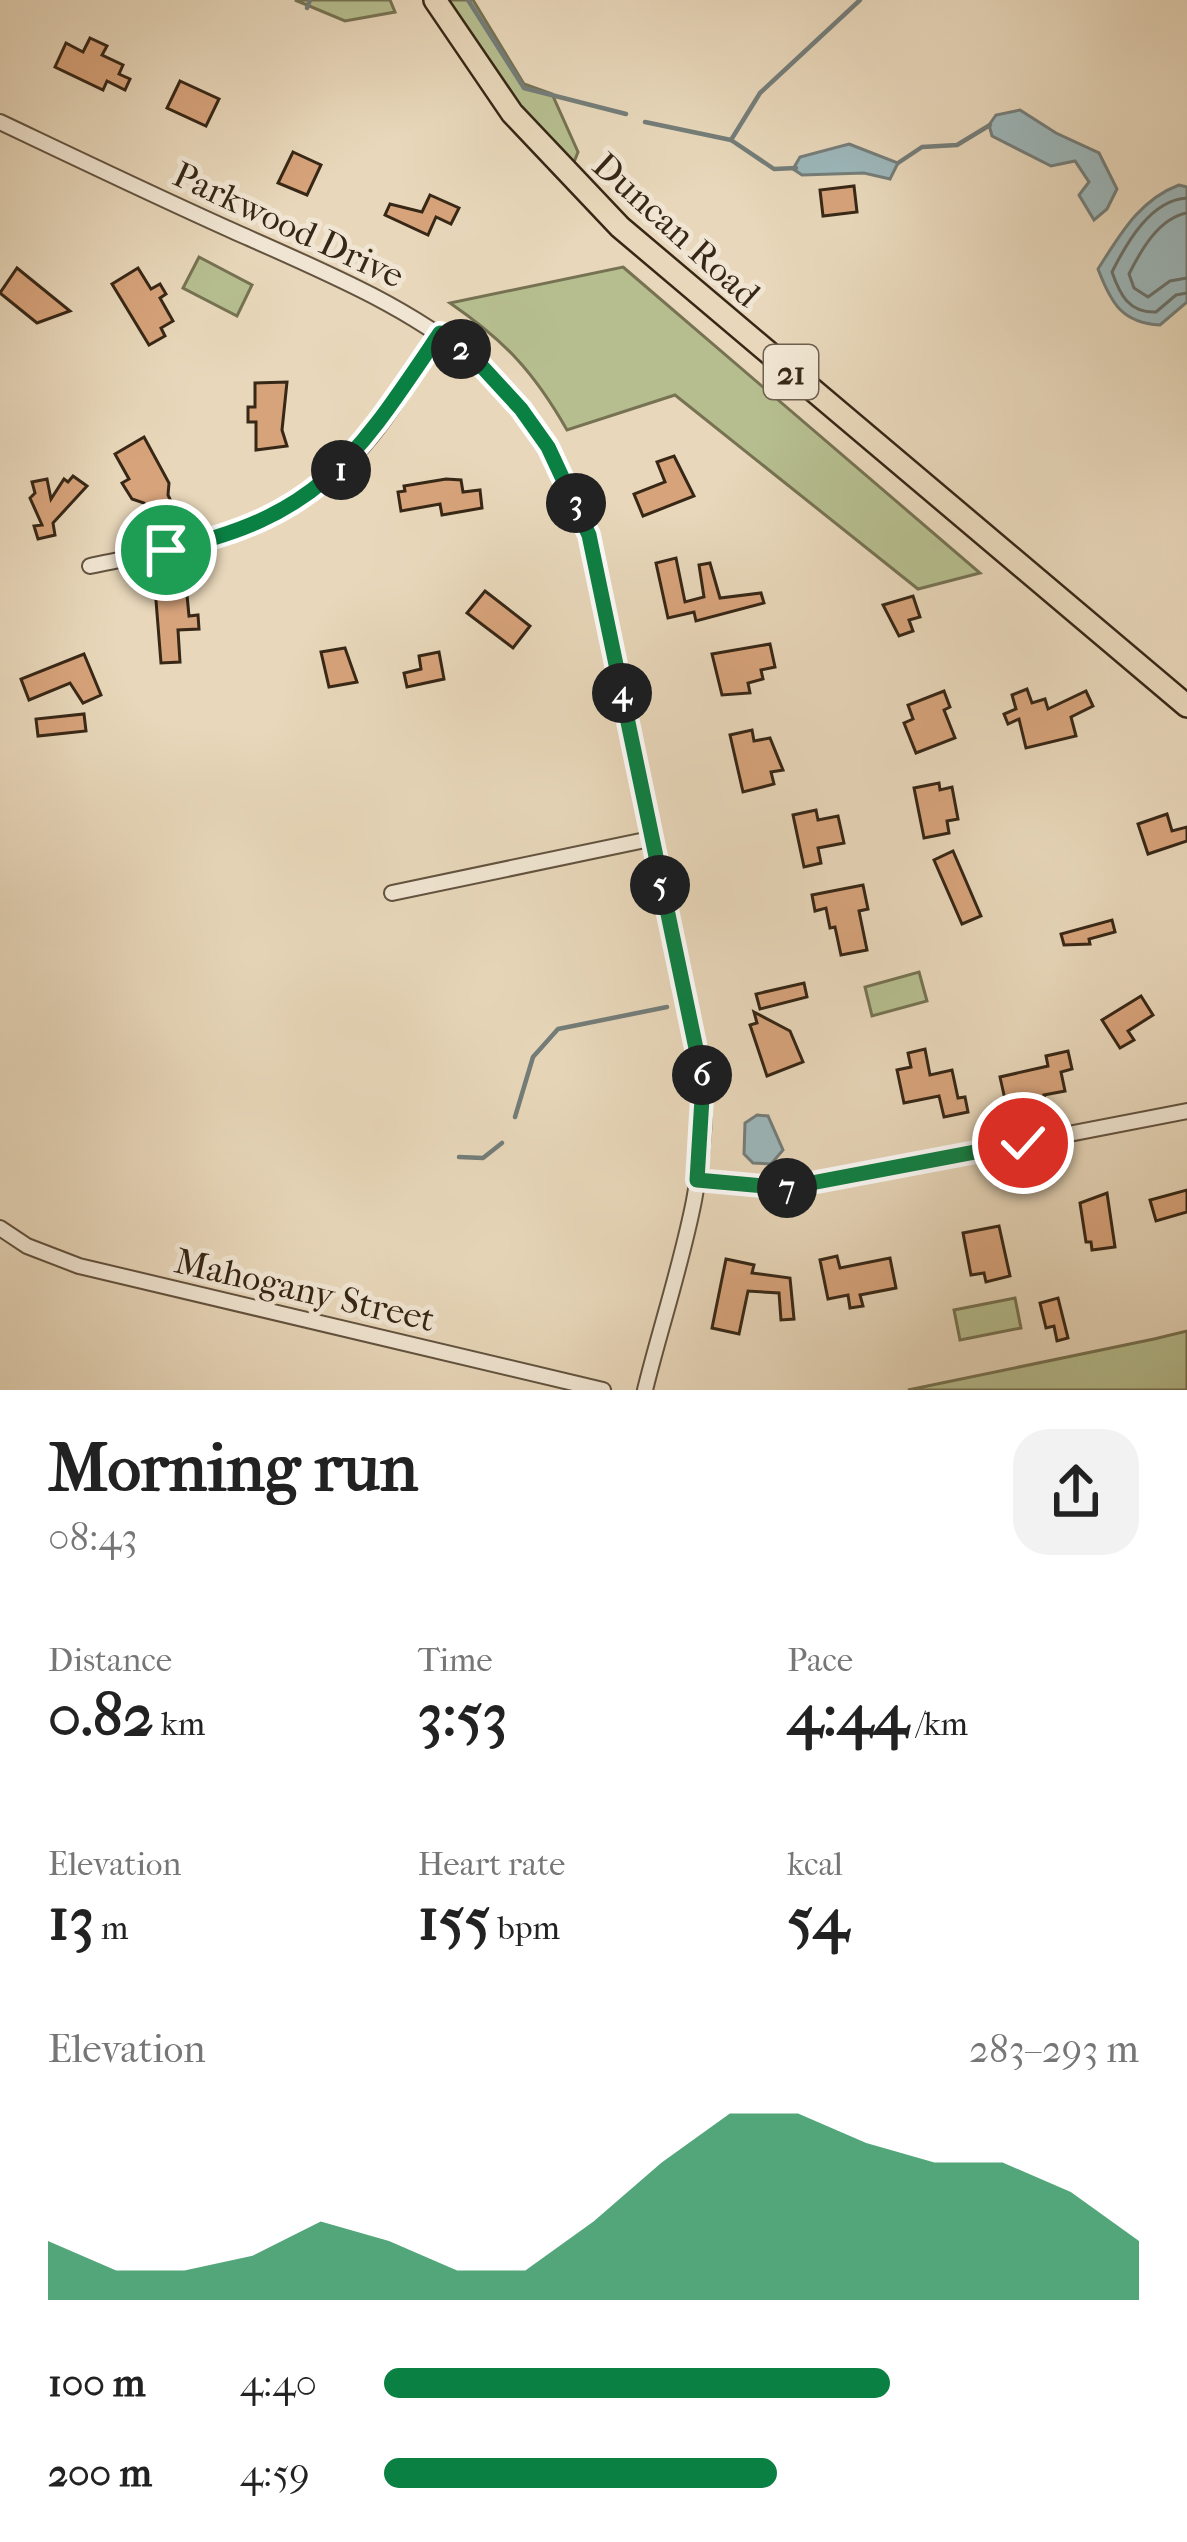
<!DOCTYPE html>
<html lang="en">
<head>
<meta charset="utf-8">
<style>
  body { margin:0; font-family:"IM FELL French Canon",serif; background:#f2f2f2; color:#222; height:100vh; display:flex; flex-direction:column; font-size:45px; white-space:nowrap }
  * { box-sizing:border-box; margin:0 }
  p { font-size:39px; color:#767676 }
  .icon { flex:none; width:66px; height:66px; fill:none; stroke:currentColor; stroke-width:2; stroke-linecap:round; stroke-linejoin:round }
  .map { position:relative; height:1390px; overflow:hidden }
  .side { display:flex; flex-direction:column; background:#fff; flex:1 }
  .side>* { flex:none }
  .pin { position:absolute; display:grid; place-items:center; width:102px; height:102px; color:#fff; margin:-51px; border:6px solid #fff; border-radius:50%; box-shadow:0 3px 12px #0007 }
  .km { position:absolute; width:60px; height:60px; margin:-30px; border-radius:50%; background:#222; color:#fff; font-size:33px; line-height:60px; text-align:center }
  .round { display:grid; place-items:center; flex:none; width:126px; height:126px; border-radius:36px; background:#f2f2f2 }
  .head { display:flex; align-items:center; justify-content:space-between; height:204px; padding:0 48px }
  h1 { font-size:66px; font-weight:800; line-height:90px }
  .figures { display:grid; grid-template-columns:repeat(3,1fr); gap:18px; height:204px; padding:12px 48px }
  .figures div { display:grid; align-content:center }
  .figures b { font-size:60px; font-weight:800 }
  .figures small { font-size:33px; font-weight:400 }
  .figures p { font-size:33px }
  .chart { height:336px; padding:24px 48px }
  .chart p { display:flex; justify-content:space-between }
  .chart svg { width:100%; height:216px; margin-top:12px; fill:#0b8043; opacity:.7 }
  ul { padding:0 48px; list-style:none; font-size:39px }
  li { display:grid; grid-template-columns:192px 144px 1fr; align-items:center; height:90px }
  li i { height:30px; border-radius:15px; background:#0b8043 }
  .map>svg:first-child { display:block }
  .green { fill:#b6be8f; stroke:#767252; stroke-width:3 }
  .water { fill:#9cb7bb; stroke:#747d79; stroke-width:3 }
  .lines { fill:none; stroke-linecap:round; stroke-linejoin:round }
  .shore { stroke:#6a6f68; stroke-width:3 }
  .stream { stroke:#747d79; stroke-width:4.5 }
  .building { fill:#d7a37b; stroke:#372716; stroke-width:3 }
  .minor-casing { stroke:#63533f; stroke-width:18 }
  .trunk-casing { stroke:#372716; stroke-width:26 }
  .minor { stroke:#f0e5d2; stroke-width:14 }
  .trunk { stroke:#e8d7ba; stroke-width:21 }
  .route-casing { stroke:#fff; stroke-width:24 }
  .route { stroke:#0b8043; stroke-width:15 }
  .labels { text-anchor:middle; stroke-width:10; stroke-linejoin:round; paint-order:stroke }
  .shield { fill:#f0e5d2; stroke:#6e604e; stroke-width:3 }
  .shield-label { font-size:33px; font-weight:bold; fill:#372716 }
  .street-label { font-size:36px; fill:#372716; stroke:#f0e5d2 }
</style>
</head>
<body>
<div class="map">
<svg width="1187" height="1390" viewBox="0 0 1187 1390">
  <rect width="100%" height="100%" fill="#e8d7ba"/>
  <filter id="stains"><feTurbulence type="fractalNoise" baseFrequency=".00167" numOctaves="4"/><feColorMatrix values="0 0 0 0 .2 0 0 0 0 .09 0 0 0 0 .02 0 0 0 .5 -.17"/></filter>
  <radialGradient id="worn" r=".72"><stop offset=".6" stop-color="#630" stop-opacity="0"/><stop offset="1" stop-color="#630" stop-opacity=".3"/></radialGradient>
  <!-- green -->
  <g class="green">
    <path d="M295,0H390L395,12L345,21Z"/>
    <path d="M447,0H473L524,84L552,94L578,152L574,162L514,100Z"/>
    <path d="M199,257L252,285L237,316L183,288Z"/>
    <path d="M623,267L980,573L918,589L675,395L567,430C534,372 505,341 450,303Z"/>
    <path d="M919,972L927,1001L872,1016L865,987Z"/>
    <path d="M1015,1298L1021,1328L960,1340L954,1310Z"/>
    <path d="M1187,1331V1390H908L1154,1339Z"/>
  </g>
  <!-- water -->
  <g class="water">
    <path d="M1020,110L1056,133L1099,153L1117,189L1107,209L1094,220L1079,195L1089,182L1075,161L1051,166L992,136L989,125L996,115Z"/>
    <path d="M849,144L898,163L890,179L864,173L802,175L793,169L800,157Z"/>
    <path d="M1179,185L1187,187V302L1160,325C1122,323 1111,303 1098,269C1120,235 1139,200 1179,185Z"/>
    <path d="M757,1115L768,1116L783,1150L771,1164L753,1163L744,1154L745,1123Z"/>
  </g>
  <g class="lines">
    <!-- shore -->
    <g class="shore">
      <path d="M1187,198C1151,200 1127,242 1112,272C1120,295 1129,313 1156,312L1176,295L1187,293"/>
      <path d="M1187,213C1159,218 1141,250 1129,274L1134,288L1148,297L1170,281L1187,278"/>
    </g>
    <!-- stream -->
    <g class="stream">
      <path d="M468,0L524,88L626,114"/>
      <path d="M307,8L310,0"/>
      <path d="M645,122L731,140L774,169L796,168"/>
      <path d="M731,140L760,93L860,0"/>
      <path d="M898,163L922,147L957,145L990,125"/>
      <path d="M515,1117L533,1057L558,1029L667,1007"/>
      <path d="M459,1157L483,1158L502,1143"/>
    </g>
  </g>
  <!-- building -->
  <g class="building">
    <path d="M90,38L107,46L102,55L123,65L119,74L130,79L125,90L107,81L103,90L55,67L66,43L83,52Z"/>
    <path d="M180,81L219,99L206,126L167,108Z"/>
    <path d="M293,152L321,165L307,195L278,183Z"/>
    <path d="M854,186L857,212L823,216L820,190Z"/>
    <path d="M430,195L459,208L451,224L436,217L428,235L385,215L390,204L422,212Z"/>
    <path d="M17,268L70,311L37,323L0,293Z"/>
    <path d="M138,268L151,289L160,284L166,294L160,298L173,321L161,328L165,336L149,345L112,284Z"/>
    <path d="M287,382L282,430L287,446L256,450V422H248V407H255V383Z"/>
    <path d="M144,437L169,483L168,495L174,508L157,517L144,503L132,499L122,483L129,479L115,454Z"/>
    <path d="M674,456L694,496L643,516L634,494L665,482L657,462Z"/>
    <path d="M73,476L87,486L53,523L55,535L38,539L34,526L42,525L30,498L35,493L32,482L47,479L51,499L64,479L68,482Z"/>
    <path d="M446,479L461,480L463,492L480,490L482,508L442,515L440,504L401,511L398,492L405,491L404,486Z"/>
    <path d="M676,558L685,602L704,597L699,565L710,563L720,598L761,593L764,603L696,621L694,612L668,618L656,563Z"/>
    <path d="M186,585L189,616L198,615L199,629L178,630L180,662L161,663L155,588Z"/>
    <path d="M485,591L530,626L513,648L467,613Z"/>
    <path d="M913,596L920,617L909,620L913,631L899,636L883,605Z"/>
    <path d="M770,644L775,667L761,670L763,679L748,683L750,693L722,695L712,654Z"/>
    <path d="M345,648L357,682L329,687L321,652Z"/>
    <path d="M439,652L444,679L407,687L404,673L421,669L419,656Z"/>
    <path d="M84,654L101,695L83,703L70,683L29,700L21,679Z"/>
    <path d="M1027,689L1032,703L1045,699L1048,709L1086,691L1093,706L1071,717L1076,736L1026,748L1019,719L1008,724L1004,714L1016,709L1012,695Z"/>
    <path d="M944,691L950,707L944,710L955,738L916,753L904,723L913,719L908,705Z"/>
    <path d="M84,714L86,731L38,736L36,719Z"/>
    <path d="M752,730L754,741L770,738L783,770L771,772L774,784L743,792L730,735Z"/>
    <path d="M939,783L940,790L952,787L958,819L947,821L949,833L924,838L914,788Z"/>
    <path d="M816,810L818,820L838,816L844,843L818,848L821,863L804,867L793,815Z"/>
    <path d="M1167,814L1172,831L1187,827V841L1148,854L1138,824Z"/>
    <path d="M953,851L981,916L962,924L934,860Z"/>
    <path d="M863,885L868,909L859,911L867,950L841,955L835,927L830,928L826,908L815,911L812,895Z"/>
    <path d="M1112,920L1115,932L1089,939L1090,944L1064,945L1061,934Z"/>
    <path d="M804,983L807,997L760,1009L756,994Z"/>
    <path d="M1141,996L1153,1015L1128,1031L1134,1040L1120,1048L1102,1020Z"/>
    <path d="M754,1012L790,1031L803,1062L767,1076L750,1025L757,1023Z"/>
    <path d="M925,1049L930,1075L952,1070L958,1098L965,1097L968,1112L944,1117L939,1096L904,1103L897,1070L911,1067L908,1053Z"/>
    <path d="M1068,1051L1072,1069L1061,1072L1065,1091L1044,1095L1046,1104L1024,1109L1022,1100L1006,1104L1000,1077L1048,1066L1046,1056Z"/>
    <path d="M1187,1190V1212L1156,1221L1150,1200Z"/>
    <path d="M1107,1193L1115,1247L1092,1250L1091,1242H1086L1080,1203Z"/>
    <path d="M999,1226L1010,1276L986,1282L984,1273L971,1275L963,1233Z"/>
    <path d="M837,1256L840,1268L890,1258L896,1288L860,1295L863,1306L850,1308L848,1295L828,1299L820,1260Z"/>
    <path d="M726,1259L754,1265L752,1273L790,1278L794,1319L781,1320L779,1293L748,1291L739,1334L712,1328Z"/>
    <path d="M1058,1298L1068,1338L1057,1341L1054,1326L1046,1328L1040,1303Z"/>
  </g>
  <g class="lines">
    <!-- minor casing -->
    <g class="minor-casing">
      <g id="minor">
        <path d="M0,122C78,159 155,196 233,231C418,313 550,365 599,582L703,1082C711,1183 669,1292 645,1390"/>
        <path d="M90,566C191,545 290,530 362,447C392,413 415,371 440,333"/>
        <path d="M392,893L650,839"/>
        <path d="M697,1179L796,1187L1187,1111"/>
        <path d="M0,1228L27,1246L79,1266L603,1390"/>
      </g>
    </g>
    <!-- trunk casing -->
    <g class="trunk-casing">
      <path id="trunk" d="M435,0L512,113L620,227L1187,706"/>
    </g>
    <!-- minor -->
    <use href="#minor" class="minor"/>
    <!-- trunk -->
    <use href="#trunk" class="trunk"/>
  </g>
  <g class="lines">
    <!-- route casing -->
    <g class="route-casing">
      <path id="route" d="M166,550C321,517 356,457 440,333L475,359L521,409L548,447L589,535L703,1082L697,1180L785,1188L1023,1143"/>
    </g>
    <!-- route -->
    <use href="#route" class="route"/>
  </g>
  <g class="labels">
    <!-- shield labels -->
    <rect class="shield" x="764" y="345" width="54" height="54" rx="9"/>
    <g class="shield-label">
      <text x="791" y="384">21</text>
    </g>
    <!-- street labels -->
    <g class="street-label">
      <text transform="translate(289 224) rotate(25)" y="13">Parkwood Drive</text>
      <text transform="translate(677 229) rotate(42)" y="13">Duncan Road</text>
      <text transform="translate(305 1289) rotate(13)" y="13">Mahogany Street</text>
    </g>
  </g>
  <rect width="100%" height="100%" filter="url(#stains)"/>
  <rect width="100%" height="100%" fill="url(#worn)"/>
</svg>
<div class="pin" style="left:166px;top:550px;background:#1e9e55"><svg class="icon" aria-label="arrive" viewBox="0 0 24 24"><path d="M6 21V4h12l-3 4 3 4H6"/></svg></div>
<div class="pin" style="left:1023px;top:1143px;background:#d93025"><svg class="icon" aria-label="check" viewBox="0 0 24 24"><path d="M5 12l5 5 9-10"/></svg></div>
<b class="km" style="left:341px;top:470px">1</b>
<b class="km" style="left:461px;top:349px">2</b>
<b class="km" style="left:576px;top:503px">3</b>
<b class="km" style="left:622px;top:693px">4</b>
<b class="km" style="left:660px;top:885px">5</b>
<b class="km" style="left:702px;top:1075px">6</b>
<b class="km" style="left:787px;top:1188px">7</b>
</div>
<section class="side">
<div class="head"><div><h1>Morning run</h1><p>08:43</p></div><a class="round"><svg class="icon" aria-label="share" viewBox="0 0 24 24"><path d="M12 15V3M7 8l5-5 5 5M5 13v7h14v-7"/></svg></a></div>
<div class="figures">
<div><p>Distance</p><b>0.82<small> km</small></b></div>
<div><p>Time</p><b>3:53</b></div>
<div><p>Pace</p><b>4:44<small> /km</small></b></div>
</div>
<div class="figures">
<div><p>Elevation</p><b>13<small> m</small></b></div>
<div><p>Heart rate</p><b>155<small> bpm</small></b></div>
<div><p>kcal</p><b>54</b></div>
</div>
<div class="chart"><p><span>Elevation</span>283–293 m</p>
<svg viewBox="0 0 160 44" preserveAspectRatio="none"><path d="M0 44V32L10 38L20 38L30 35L40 28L50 32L60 38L70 38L80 28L90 16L100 6L110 6L120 12L130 16L140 16L150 22L160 32V44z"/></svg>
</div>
<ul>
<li><b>100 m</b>4:40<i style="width:67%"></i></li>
<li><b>200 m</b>4:59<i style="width:52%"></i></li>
</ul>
</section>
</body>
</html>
